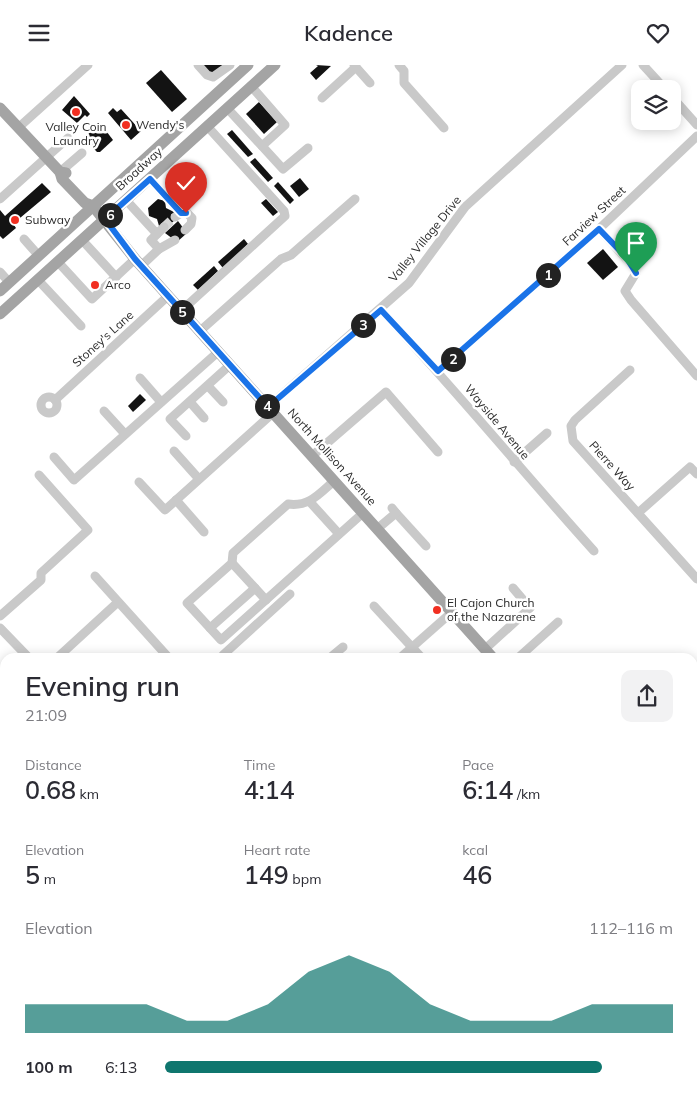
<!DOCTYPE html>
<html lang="en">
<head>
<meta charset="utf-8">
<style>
  body { margin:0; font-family:Mulish,sans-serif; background:#f2f2f3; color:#2b2b33; height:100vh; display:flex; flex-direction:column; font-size:19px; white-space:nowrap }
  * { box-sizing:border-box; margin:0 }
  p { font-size:16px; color:#7c7c81 }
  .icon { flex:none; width:28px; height:28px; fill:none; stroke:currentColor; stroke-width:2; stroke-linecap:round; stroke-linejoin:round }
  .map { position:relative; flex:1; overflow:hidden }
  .panel { position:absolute; left:0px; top:588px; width:698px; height:442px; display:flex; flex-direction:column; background:#fff; border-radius:15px 15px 0 0; box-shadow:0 2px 12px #0003 }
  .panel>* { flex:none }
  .controls { position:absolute; left:631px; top:15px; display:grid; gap:10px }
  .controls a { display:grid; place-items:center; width:50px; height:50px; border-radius:10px; background:#fff; box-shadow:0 2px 12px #0003; font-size:25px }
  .pin { position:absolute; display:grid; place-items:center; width:42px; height:42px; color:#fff; margin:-51px -21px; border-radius:50% 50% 50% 0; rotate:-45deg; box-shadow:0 0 5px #0007 }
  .pin .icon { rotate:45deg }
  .km { position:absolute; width:25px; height:25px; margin:-12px; border-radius:50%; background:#222; color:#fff; font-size:14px; line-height:25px; text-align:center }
  .round { display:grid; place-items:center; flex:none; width:52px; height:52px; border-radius:10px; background:#f2f2f3 }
  .overview { display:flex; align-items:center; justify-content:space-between; height:85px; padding:0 25px }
  h1 { font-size:28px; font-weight:600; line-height:38px }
  .figures { display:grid; grid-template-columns:repeat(3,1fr); gap:8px; height:85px; padding:5px 25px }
  .figures div { display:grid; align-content:center }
  .figures b { font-size:25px; font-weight:600 }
  .figures small { font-size:14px; font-weight:400 }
  .figures p { font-size:14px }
  .chart { height:140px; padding:10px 25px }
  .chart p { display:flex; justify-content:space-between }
  .chart svg { width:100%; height:90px; margin-top:5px; fill:#0f766e; opacity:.7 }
  ul { padding:0 25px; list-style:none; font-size:16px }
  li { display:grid; grid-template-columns:80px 60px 1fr; align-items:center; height:38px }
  li i { height:12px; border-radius:6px; background:#0f766e }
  header { display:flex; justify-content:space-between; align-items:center; height:65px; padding:0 25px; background:#fff; font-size:22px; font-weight:600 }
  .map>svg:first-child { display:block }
  .green { fill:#e0ebd8 }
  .building { fill:#131313 }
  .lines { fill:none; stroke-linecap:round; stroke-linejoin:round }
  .minor-tunnel { stroke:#d5d5d5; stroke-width:9; stroke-dasharray:9 4.5; stroke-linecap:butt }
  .minor { stroke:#c9c9c9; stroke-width:9 }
  .major { stroke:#a4a4a4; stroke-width:11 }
  .route-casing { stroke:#fff; stroke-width:10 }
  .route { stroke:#1a73e8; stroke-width:6 }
  .poi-dot { fill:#f12f21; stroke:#fff; stroke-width:2 }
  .labels { text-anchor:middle; stroke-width:5; stroke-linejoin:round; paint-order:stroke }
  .poi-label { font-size:12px; fill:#2c2c2c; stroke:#fff; text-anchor:start }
  .street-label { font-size:12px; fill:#2c2c2c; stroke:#fff }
</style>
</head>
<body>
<header><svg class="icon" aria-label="menu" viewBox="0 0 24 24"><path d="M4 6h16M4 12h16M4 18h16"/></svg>Kadence<svg class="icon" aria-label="heart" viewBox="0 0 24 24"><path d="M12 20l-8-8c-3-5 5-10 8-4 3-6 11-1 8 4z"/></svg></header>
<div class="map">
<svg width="697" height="1030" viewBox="0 0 697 1030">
  <rect width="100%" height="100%" fill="#fff"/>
  <!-- green -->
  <path class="green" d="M0,779L5,785V945L0,950Z"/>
  <!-- building -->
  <g class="building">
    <path d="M203,0H226L213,11Z"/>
    <path d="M316,0L331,1L316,15L310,8L318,1Z"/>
    <path d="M161,5L187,34L172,47L146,18Z"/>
    <path d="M74,31L90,49L87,52L85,50L77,58L62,45Z"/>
    <path d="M259,37L277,57L264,69L246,49Z"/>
    <path d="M113,43L117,47L121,44L141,66L131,75L108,48Z"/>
    <path d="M100,58L113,75L100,87H97L84,73Z"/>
    <path d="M232,65L253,89L248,92L227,69Z"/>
    <path d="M255,93L273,113L268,117L250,97Z"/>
    <path d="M300,113L309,124L299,132L290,121Z"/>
    <path d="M278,117L294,135L290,139L274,121Z"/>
    <path d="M42,118L51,127L20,153L14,160L16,163L3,174L0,171V145L5,151Z"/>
    <path d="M158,134L165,136L166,143L174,147L176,154L166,163L159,161L157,154L149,151L148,143Z"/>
    <path d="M266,134L278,147L273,151L261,138Z"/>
    <path d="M178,156L187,168L177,177L165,168Z"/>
    <path d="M244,174L248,179L223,203L218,197Z"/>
    <path d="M603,184L618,202L603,215L587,198Z"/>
    <path d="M214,201L218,206L198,225L193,220Z"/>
    <path d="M140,329L146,335L133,347L128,341Z"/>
  </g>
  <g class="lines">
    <!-- minor-tunnel -->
    <path class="minor-tunnel" d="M164,162L175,152"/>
    <!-- minor -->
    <g class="minor">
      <path d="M198,0L207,10L213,12L230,0"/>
      <path d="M354,0L370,18"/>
      <path d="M399,0L404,6V18L444,63"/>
      <path d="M643,0L665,24"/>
      <path d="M672,32L697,60"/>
      <path d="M322,33L356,2"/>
      <path d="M227,43L262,81L285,60L251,21"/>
      <path d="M18,63L88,0"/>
      <path d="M262,81L283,104L308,83"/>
      <path d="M60,107L82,88"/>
      <path d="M150,114L181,148L175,152"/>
      <path d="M0,134L68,73"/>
      <path d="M126,135L157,169"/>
      <path d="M181,148H187L192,153L191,159L185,165"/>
      <path d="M599,164L634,202L636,208L625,226L631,235L697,311"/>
      <path d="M24,174L39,191"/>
      <path d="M82,175L116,212"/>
      <path d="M159,184L175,175"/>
      <path d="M58,197L92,234L135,194"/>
      <path d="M141,201L159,184L151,175L164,162"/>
      <path d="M0,207L9,217"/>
      <path d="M38,215L81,261"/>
      <path d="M381,245C454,323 522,406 594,486"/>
      <path d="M181,246L285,151L284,146L207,61"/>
      <path d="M200,266L281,194L291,190L355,134"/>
      <path d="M630,305L575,355L571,361L573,376L697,514"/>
      <path d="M438,306L599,164L697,71"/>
      <path d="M140,313L161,337"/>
      <path d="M208,321L223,337"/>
      <circle cx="49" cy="340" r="8"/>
      <path d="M55,335L168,231"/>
      <path d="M190,337L204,353"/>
      <path d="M268,342L409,218L465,142L622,0"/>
      <path d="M104,346L125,369"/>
      <path d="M186,371L170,354L230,300"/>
      <path d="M174,386L199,414"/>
      <path d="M312,391L386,327L438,387"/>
      <path d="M54,392L74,415L218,287"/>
      <path d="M514,397L547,368"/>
      <path d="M334,416C319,429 309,442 288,439L233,488L232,498L187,538L221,575L363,448"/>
      <path d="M139,417L165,445L273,348"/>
      <path d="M176,435L204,467"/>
      <path d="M310,437L339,469"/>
      <path d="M396,448L426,481"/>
      <path d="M638,448L690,402L697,409"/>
      <path d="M377,464L396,448L392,443"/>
      <path d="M232,498L266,535"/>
      <path d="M95,511L168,592"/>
      <path d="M374,541L421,592"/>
      <path d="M0,551L41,515V508L88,465L39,410"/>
      <path d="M0,563L28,592"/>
      <path d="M210,563L255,523"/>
      <path d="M485,584L530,543L513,523"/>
      <path d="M58,592L118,537"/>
      <path d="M226,592L223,590L290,529"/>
      <path d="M331,592L343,582"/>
      <path d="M401,592L452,547"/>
      <path d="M519,592L558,557"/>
      <path d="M692,758L697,763"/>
      <path d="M140,1025L144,1030"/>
      <path d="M219,1025L223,1030"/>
      <path d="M271,1025L275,1030"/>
      <path d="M397,1025L401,1030"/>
      <path d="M0,1028L5,1023"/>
      <path d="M51,1030L53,1028"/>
      <path d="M469,1030L474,1025"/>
      <path d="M517,1030L522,1025"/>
    </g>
    <!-- major -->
    <g class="major">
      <path d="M0,43L60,107L66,108"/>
      <path d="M60,107L62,114L85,138L93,141L135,194L492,592"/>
      <path d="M0,226L248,0"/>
      <path d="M0,249L275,0"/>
      <path d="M692,682L697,678"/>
      <path d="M690,1025L693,1030"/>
      <path d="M310,1030L316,1025"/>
    </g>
  </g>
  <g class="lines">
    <!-- route casing -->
    <g class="route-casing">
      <path id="route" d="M186,148H181L150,114L105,154L135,194L268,342L381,245L438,306L599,164L626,192L636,208"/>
    </g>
    <!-- route -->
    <use href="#route" class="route"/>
  </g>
  <!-- markers -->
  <g class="poi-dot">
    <circle cx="76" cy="47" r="5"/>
    <circle cx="126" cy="60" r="5"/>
    <circle cx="15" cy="155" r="5"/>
    <circle cx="95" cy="220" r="5"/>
    <circle cx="437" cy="545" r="5"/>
  </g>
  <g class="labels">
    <!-- poi labels -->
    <g class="poi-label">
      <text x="136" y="64">Wendy's</text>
      <text x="76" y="66" text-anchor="middle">Valley Coin<tspan x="76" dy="14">Laundry</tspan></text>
      <text x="25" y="159">Subway</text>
      <text x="105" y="224">Arco</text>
      <text x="447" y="542">El Cajon Church<tspan x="447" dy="14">of the Nazarene</tspan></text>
    </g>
    <!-- street labels -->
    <g class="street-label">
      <text transform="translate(139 104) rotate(-42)" y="4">Broadway</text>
      <text transform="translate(594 151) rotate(-43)" y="4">Farview Street</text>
      <text transform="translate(425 174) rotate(-51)" y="4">Valley Village Drive</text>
      <text transform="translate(103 274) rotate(-42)" y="4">Stoney's Lane</text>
      <text transform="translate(497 357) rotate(50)" y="4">Wayside Avenue</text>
      <text transform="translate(332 392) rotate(48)" y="4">North Mollison Avenue</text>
      <text transform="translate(612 401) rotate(48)" y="4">Pierre Way</text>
    </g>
  </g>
</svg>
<div class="controls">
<a><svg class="icon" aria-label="layers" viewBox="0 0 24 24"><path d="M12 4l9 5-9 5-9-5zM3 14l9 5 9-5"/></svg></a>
</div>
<div class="pin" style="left:636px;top:208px;background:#1e9e55"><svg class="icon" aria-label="arrive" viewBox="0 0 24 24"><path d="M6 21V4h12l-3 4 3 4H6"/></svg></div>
<div class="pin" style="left:186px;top:148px;background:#d93025"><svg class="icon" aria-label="check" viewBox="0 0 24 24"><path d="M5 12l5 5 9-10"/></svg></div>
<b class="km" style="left:548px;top:210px">1</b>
<b class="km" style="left:453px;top:294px">2</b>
<b class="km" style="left:363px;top:260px">3</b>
<b class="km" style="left:267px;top:341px">4</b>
<b class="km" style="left:182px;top:247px">5</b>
<b class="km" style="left:110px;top:150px">6</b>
<section class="panel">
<div class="overview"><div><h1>Evening run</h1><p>21:09</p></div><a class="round"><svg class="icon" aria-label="share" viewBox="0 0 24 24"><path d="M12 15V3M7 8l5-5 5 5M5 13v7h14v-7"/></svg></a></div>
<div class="figures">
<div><p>Distance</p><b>0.68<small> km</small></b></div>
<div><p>Time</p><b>4:14</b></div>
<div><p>Pace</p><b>6:14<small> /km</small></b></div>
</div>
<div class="figures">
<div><p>Elevation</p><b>5<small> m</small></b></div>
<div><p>Heart rate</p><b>149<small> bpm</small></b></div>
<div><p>kcal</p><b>46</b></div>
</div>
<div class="chart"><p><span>Elevation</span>112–116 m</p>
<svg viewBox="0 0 160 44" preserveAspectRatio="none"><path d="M0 44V30L10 30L20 30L30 30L40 38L50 38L60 30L70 14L80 6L90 14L100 30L110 38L120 38L130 38L140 30L150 30L160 30V44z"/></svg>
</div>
<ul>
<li><b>100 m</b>6:13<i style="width:86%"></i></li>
</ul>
</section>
</div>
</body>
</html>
